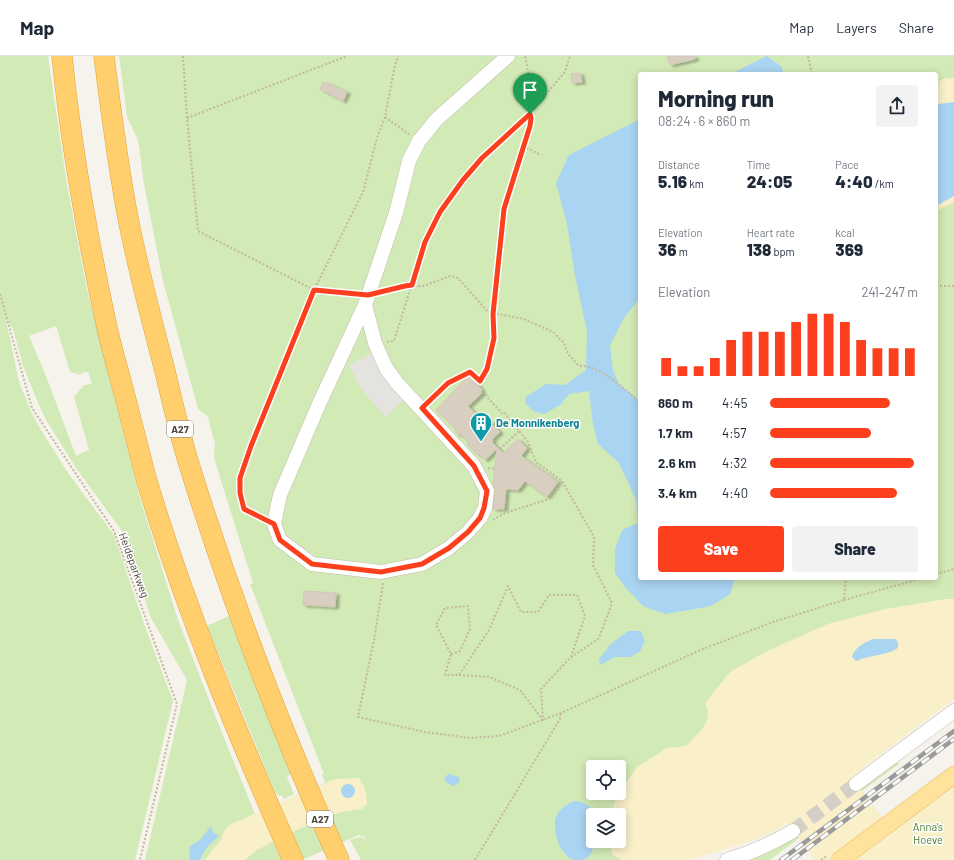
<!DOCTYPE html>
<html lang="en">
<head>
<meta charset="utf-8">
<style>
  body { margin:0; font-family:Barlow,sans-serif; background:#f2f2f3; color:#1f2937; height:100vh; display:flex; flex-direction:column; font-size:15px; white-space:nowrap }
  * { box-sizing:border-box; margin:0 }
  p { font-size:13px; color:#747a83 }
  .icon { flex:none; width:22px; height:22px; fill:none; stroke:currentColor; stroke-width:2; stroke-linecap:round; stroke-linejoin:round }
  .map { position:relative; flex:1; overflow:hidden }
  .panel { position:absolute; left:638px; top:16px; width:300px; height:508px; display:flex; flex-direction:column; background:#fff; border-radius:4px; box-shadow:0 2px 10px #0003 }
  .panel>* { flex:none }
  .tools { position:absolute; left:586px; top:704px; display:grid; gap:8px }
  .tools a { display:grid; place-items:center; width:40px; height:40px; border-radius:4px; background:#fff; box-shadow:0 2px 10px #0003; font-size:20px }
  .pin { position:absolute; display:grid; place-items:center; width:34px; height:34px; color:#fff; margin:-41px -17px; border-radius:50% 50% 50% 0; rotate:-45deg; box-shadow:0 0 4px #0007 }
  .pin .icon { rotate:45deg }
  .round { display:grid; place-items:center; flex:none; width:42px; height:42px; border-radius:4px; background:#f2f2f3 }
  .summary { display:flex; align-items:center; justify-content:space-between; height:68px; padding:0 20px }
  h1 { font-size:22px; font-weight:800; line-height:30px }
  .figures { display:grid; grid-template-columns:repeat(3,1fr); gap:6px; height:68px; padding:4px 20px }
  .figures div { display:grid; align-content:center }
  .figures b { font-size:17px; font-weight:800 }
  .figures small { font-size:11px; font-weight:400 }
  .figures p { font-size:11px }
  .chart { height:112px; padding:8px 20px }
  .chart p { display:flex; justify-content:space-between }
  .chart svg { width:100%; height:72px; margin-top:4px; stroke:#fc3f1d; stroke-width:6 }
  .button { display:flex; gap:8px; margin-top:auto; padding:8px 20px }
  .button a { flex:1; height:46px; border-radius:4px; background:#fc3f1d; color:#fff; font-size:16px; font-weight:800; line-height:46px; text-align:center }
  .button a+a { background:#f2f2f3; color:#1f2937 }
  ul { padding:0 20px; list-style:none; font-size:13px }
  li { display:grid; grid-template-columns:64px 48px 1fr; align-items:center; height:30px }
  li i { height:10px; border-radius:5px; background:#fc3f1d }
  header { display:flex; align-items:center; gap:24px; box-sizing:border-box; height:56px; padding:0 20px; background:#fff; border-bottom:1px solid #e0e1e3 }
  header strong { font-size:19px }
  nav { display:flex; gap:22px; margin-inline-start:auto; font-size:14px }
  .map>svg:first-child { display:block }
  .green { fill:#d2eab5; fill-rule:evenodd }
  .sand { fill:#f9efc9; fill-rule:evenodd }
  .parking { fill:#e5e3e0 }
  .water { fill:#a9d4f2 }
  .building { fill:#d8cfc1; stroke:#d3c7b4; filter:url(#shadow) }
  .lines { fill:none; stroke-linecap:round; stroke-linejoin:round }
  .minor-tunnel { stroke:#d4d0c8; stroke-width:14; stroke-dasharray:14 7; stroke-linecap:butt }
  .minor-casing { stroke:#c2bbae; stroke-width:15 }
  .major-casing { stroke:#e6c16a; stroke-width:18 }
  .highway-casing { stroke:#e0a43c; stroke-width:21 }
  .path { stroke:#c4b79f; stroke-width:2; stroke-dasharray:2 2; stroke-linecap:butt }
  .minor { stroke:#fff; stroke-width:14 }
  .major { stroke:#ffe39c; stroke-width:17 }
  .highway { stroke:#ffcf6e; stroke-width:20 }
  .rail-casing { stroke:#9a9a9a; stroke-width:4.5 }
  .rail { stroke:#fff; stroke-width:3; stroke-dasharray:9; stroke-linecap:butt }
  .route-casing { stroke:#fff; stroke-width:8 }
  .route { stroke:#fc3f1d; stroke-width:5 }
  .labels { text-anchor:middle; stroke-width:3; stroke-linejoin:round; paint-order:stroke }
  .shield { fill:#fff; stroke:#817c74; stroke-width:1 }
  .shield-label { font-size:10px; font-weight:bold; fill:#4b4439 }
  .culture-label { font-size:11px; font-weight:bold; fill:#0d838f; stroke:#fff; text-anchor:start }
  .street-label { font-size:11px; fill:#4b4439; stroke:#fff }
  .park-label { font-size:11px; fill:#4a7f2a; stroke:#fff }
</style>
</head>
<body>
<header>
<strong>Map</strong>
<nav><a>Map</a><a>Layers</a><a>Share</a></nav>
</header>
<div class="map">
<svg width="954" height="804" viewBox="0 0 954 804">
  <defs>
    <filter id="shadow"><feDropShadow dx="3.5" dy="2" stdDeviation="1" flood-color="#0004"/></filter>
  </defs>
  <rect width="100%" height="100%" fill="#f6f3ec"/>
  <!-- green -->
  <g class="green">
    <path d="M0,0H48L67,129L86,229L140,442L178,564L216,662L255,758L325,727L322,719L324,718L250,528L253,527L214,402L215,388L208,361L198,353L163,225L144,128L138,84L127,61L119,0H954V625L841,708L860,733L897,705L899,708L862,735L891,774L954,804H815L799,782L770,804H746L797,779L778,754L641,804H361L350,784L360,781L365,783L366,782L359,779L302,804H145L187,624L151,562L122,475L76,412L46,364L39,349L23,310L13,273L6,263L19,326L30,353L38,369L68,417L114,479L143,565L173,645L135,804H0ZM640,18H936V522H640ZM56,270L70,316L81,319V317L88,316L92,328L84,329L74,341L89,394L76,400L46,320L29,280ZM593,711H619V737H593ZM593,759H619V785H593Z"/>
    <path d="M229,560L291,718L287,721L294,738L284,743L282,739L279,740L275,736L207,570Z"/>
  </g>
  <!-- sand -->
  <g class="sand">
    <path d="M945,22H954V146L936,155V27Z"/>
    <path d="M946,543H954V643L851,721L891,774L954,727V804H815L788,767L771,777L754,784L690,804H621L612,798L610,785H619V759H610L618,739L637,711L667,692L686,690C698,677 715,665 705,647L730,616L769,594L828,568L885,553ZM873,583L893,595L862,602L856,605L854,596L862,589Z"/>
    <path d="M359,722C365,731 367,737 367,748L362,753L341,756L301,772L257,794L245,804H205L221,783L224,775L229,769L335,723Z"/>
  </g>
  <!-- parking -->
  <path class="parking" d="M373,297L405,343L391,355L386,361L372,346L359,329L349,309Z"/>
  <!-- water -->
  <g class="water">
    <path d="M767,0L782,11L783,18H731Z"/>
    <path d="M954,46V140L936,150V51L939,48Z"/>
    <path d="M640,63V242L624,262L610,289L613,315L619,328L640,345V522H735L730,538L711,550L665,558L643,550L626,532L615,517V493L622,474L638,467L636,444L619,407L598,388L593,369L589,335L569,338L560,349L544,358L533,355L525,347L526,341L546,328L565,329L586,314L587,275L575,220L567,168L556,127L569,99Z"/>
    <path d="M628,575H641L645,585L640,595L631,601H615L600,609L599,603L611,588Z"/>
    <path d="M873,583H896L898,587V592C886,600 869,599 856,605L852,601C855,591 864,587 873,583Z"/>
    <path d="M448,718L459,721L460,726L453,730L446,726L445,722Z"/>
    <circle cx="348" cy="735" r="7"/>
    <path d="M574,745C585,746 591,750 596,759H593V785H594C593,795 591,804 579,804C575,804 571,804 568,801C558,791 555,781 555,767C555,765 555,763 556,761C559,753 567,748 574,745Z"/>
    <path d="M211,770L213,776L219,780C211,787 203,794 200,804H190L189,791L200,784Z"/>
  </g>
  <!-- building -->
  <g class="building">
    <path d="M667,0H695V3L670,9Z"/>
    <path d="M580,17L582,26L572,27L571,18Z"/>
    <path d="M323,26L327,28L328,27L347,36L343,45L320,33Z"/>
    <path d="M467,321L468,322L470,321L482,334L481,335L482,337L468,350L482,364L485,361L500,376L492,383L493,384L492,386L503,397L518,383L527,392L521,400L558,426L547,441L525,425L518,434L506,433L504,453H493L495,436L493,428L497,393L485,404L479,398L478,399L467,388L469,387L460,378H456V374L454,371L436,354Z"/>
    <path d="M304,535L336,537L335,551L303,549Z"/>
  </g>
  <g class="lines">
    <!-- minor-tunnel -->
    <path class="minor-tunnel" d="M793,775L856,728"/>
    <!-- minor casing -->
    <g class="minor-casing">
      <g id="minor">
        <path d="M365,249L375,287L386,312L397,327L474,410L487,435L485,452L480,462L468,476L449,492L422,508L381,516L312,508L280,484L274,468L280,439L319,348L365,249L396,157L409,105L419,85L437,63L508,0"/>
        <path d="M856,728L954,655"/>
        <path d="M727,804C751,797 773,787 793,775"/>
      </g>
    </g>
    <!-- major casing -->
    <g class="major-casing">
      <path id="major" d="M840,804L954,719"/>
    </g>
    <!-- highway casing -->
    <g class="highway-casing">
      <g id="highway">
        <path d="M62,0C71,90 87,179 106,267C112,295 121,324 128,352C134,376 140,399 146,422C185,553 238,680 293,804"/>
        <path d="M104,0C111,56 118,112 129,167C139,217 152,266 165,315C172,345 179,375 188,405C230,541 281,674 339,804"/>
      </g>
    </g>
    <!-- path -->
    <g class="path">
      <path d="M183,0L187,62L198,175L314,234L357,238"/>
      <path d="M808,0L812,18"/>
      <path d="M535,51L565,16L570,0"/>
      <path d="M385,61L410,79"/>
      <path d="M187,62L347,0"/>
      <path d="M523,90L541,99"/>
      <path d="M936,230H954"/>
      <path d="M383,236L405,230H424L450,220L458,222L488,256L524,263L553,276L564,287L568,298L579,310C600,308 624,334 640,346"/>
      <path d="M0,238L32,352L114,475L177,648L140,804"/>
      <path d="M387,286L394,285L425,186L440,156L463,124L481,103L535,51L525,0"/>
      <path d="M429,345L448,327L470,316L480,325"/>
      <path d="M500,393L519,375"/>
      <path d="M488,412L496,413"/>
      <path d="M263,462L244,453L240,437L241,422L251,390L314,234L363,136L377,82L385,61L394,14L398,0"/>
      <path d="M493,464L505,457L549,443L562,425"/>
      <path d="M936,518L954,513"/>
      <path d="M383,527L374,584L358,661L425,676L470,682L499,680L561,657L703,593L773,566L844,544L846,522"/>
      <path d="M844,544L923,522"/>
      <path d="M451,598L460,595L470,573L468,550L445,552L436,569L451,598L445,619H459L489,574L508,530L521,556H538L549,539H577L585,560L571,601"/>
      <path d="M459,619L489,621L520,634L543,664L541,633L570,602L599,582L612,547L593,509L594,481L562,425L536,406L528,386L504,356L502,357L487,341L480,325L487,313L494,282L493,258L504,153L530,70L531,62L529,58"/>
      <path d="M475,804L560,663L561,657"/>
      <path d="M821,804L827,800"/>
    </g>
    <!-- minor -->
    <use href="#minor" class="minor"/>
    <!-- major -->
    <use href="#major" class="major"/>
    <!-- highway -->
    <use href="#highway" class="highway"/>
    <!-- rail casing -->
    <g class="rail-casing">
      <g id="rail">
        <path d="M781,804L954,675"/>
        <path d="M792,804L954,683"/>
      </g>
    </g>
    <!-- rail -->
    <use href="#rail" class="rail"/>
  </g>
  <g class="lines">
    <!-- route casing -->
    <g class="route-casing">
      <path id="route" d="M530,58L531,62L530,70L504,153L493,258L494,282L487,313L480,325L470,316L448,327L422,352L474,410L487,435L484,452L480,462L468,476L449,492L422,508L381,516L312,508L280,484L274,468L244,453L240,437V422L251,390L314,234L368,239L405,230L412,229L425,186L440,156L463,124L482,102Z"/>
    </g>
    <!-- route -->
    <use href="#route" class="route"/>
  </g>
  <!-- icons -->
  <defs>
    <g id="building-pin" transform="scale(1.15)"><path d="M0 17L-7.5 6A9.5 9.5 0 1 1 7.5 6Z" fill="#0f9aa8" stroke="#fff"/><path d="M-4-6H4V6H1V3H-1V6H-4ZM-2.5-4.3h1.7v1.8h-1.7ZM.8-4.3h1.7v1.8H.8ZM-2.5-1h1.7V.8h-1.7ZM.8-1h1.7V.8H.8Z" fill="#fff"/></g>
  </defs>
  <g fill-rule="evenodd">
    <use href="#building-pin" x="481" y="367"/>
  </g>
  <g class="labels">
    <!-- shield labels -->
    <g class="shield">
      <rect x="167" y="365" width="26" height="16" rx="3"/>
      <rect x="307" y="755" width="26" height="16" rx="3"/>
    </g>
    <g class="shield-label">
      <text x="180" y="377">A27</text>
      <text x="320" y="767">A27</text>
    </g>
    <!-- culture labels -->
    <g class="culture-label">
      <text x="496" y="371">De Monnikenberg</text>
    </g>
    <!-- street labels -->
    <g class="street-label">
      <text transform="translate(134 509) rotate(70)" y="4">Heideparkweg</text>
    </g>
    <!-- park labels -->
    <g class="park-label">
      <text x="928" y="775">Anna's<tspan x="928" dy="13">Hoeve</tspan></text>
    </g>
  </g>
</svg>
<div class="tools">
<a><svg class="icon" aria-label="locate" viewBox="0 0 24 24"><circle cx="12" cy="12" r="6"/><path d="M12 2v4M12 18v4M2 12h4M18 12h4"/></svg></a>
<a><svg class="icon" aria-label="layers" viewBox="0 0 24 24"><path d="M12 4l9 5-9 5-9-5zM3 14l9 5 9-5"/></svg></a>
</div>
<div class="pin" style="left:530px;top:58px;background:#1e9e55"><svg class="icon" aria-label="arrive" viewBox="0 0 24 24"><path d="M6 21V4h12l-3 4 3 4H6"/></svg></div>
<section class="panel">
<div class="summary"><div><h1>Morning run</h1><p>08:24 · 6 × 860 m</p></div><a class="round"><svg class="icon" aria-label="share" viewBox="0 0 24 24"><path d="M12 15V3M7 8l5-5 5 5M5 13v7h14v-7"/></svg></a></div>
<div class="figures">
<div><p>Distance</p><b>5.16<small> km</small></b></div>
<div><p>Time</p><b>24:05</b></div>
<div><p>Pace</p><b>4:40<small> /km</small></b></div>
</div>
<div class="figures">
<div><p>Elevation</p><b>36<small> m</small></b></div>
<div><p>Heart rate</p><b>138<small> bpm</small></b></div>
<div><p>kcal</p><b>369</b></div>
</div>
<div class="chart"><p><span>Elevation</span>241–247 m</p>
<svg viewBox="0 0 160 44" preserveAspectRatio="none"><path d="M5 44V33M15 44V38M25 44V38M35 44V33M45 44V22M55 44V17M65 44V17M75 44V17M85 44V11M95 44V6M105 44V6M115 44V11M125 44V22M135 44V27M145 44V27M155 44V27"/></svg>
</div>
<ul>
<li><b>860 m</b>4:45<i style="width:81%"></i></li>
<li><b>1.7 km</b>4:57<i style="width:68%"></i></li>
<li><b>2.6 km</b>4:32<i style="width:97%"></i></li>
<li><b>3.4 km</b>4:40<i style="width:86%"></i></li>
</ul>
<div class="button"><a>Save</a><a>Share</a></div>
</section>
</div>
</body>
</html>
